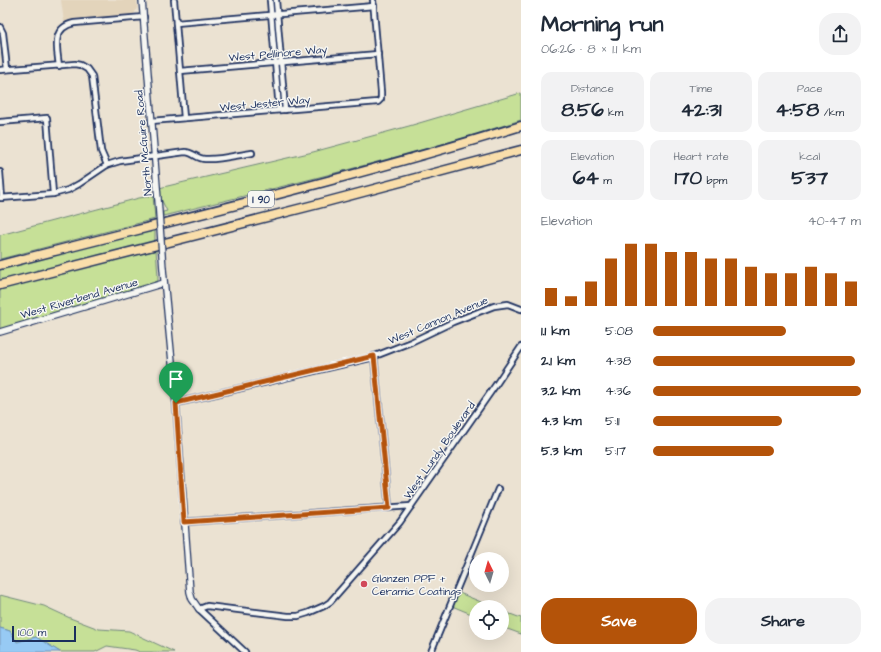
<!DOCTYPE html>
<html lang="en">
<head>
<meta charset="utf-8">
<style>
  body { margin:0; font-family:"Architects Daughter",sans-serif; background:#f2f2f3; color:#1f2937; height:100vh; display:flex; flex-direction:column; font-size:15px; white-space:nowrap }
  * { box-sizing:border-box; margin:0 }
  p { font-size:13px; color:#747a83 }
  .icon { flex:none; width:22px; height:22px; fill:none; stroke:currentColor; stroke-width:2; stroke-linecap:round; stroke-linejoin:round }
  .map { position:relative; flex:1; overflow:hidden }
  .panel { display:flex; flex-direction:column; background:#fff; width:360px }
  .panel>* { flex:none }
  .needle { width:26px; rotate:355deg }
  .fabs { position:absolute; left:469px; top:552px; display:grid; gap:8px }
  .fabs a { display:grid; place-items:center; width:40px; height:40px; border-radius:50%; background:#fff; box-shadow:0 4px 16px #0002; font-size:20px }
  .scale { position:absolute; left:12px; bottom:10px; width:64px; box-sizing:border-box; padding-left:4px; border:2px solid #1b2f5e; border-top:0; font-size:11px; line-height:14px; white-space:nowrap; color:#1b2f5e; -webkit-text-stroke:3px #f6f6f2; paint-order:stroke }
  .pin { position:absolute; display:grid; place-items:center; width:34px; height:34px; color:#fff; margin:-41px -17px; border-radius:50% 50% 50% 0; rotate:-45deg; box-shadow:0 0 4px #0007 }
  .pin .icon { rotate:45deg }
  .round { display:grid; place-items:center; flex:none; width:42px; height:42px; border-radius:16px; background:#f2f2f3 }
  .head { display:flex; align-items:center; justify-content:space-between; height:68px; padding:0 20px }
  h1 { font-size:22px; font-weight:800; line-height:30px }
  .stats { display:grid; grid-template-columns:repeat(3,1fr); gap:6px; height:68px; padding:4px 20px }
  .stats div { display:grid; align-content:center; border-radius:10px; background:#f2f2f3; text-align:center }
  .stats b { font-size:20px; font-weight:800 }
  .stats small { font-size:11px; font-weight:400 }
  .stats p { font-size:11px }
  .chart { height:112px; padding:8px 20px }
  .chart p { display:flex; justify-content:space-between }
  .chart svg { width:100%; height:72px; margin-top:4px; stroke:#b45309; stroke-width:6 }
  .cta { display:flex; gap:8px; margin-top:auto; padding:8px 20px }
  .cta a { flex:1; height:46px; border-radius:16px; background:#b45309; color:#fff; font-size:16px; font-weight:800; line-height:46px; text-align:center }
  .cta a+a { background:#f2f2f3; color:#1f2937 }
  ul { padding:0 20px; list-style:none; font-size:13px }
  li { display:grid; grid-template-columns:64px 48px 1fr; align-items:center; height:30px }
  li i { height:10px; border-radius:5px; background:#b45309 }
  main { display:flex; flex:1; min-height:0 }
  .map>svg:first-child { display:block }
  .built { fill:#e3d4bb }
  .green { fill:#c6e097; stroke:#70887a }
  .water { fill:#97caf4; stroke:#658cb8 }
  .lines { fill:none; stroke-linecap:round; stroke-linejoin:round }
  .minor-casing { stroke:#1b2f5e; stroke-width:8 }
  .tertiary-casing { stroke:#1b2f5e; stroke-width:8 }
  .motorway-casing { stroke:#1b2f5e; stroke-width:11 }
  .minor { stroke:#f6f6f2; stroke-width:4.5 }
  .tertiary { stroke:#f6f6f2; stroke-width:5.5 }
  .motorway { stroke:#f9deab; stroke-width:8 }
  .tertiary-bridge-casing { stroke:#1b2f5e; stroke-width:8; stroke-linecap:butt }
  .tertiary-bridge { stroke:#f6f6f2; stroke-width:5.5 }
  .route-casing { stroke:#fff; stroke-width:8 }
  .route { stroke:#b45309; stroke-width:5 }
  .poi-dot { fill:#d1495b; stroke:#f6f6f2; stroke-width:1.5 }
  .labels { text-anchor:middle; stroke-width:3; stroke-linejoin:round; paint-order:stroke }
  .shield { fill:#f6f6f2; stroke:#5d6b8a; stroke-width:1 }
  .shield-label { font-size:10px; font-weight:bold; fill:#1b2f5e }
  .street-label { font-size:11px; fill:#1b2f5e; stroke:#f6f6f2 }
  .poi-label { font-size:11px; fill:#1b2f5e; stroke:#f6f6f2; text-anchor:start }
</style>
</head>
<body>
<main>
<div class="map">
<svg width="521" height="652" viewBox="0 0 521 652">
  <rect width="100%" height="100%" fill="#ebe2d2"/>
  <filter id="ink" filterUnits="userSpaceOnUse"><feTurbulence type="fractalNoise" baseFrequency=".025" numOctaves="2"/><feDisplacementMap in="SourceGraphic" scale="8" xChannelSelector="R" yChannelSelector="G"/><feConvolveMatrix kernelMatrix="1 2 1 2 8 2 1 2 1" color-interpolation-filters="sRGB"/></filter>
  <g filter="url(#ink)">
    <!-- built -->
    <path class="built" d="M61,0H137V8L134,14L131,15L74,19L64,22Z"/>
    <!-- green -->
    <g class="green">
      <path d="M521,93V120C403,158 283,186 163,216V212L167,211L160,197L159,188L313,152L409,126Z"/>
      <path d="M153,196L155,219L0,259V235L139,198Z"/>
      <path d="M155,228V241L106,255L0,281V267Z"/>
      <path d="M156,250L158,277V281L155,284L0,329V289Z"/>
      <path d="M457,592L493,607H476V616L452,606Z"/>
      <path d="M0,595L44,606L70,618L99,629L129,631L174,652H140L135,650L107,646L95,652H60L36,637L17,642L10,631L0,628Z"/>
      <path d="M502,611L521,618V634L502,627Z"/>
    </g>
    <!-- water -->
    <path class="water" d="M0,628L10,631L17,642L36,637L60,652H0Z"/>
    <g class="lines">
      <!-- minor casing -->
      <g class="minor-casing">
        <g id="minor">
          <path d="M174,0L184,118"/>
          <path d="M270,0L279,110"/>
          <path d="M276,0L285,110"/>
          <path d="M176,23L374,6"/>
          <path d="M0,27L3,33L7,69"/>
          <path d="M59,66C57,48 51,28 74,23L144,17"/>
          <path d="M0,70L75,64L80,65L87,69L92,76L101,151L107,165"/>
          <path d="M180,71L378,54"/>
          <path d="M151,121L378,102L381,99V92L373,0"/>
          <path d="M0,122L47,118L53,194"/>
          <path d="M0,172L2,198"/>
          <path d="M0,198L53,194L68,190L79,184L107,165L120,161L185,152C193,152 197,159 205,159C220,160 237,155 252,153"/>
          <path d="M374,356L389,508"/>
          <path d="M176,403L370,358L411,342L453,322L494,306L508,304L521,309"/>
          <path d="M184,522L411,506"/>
          <path d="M245,652L199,609L207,606L288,616H298L308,613L324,606L330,602L400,522L497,383L521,347"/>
          <path d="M431,652L498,489"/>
        </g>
      </g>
      <!-- tertiary casing -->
      <g class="tertiary-casing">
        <g id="tertiary">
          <path d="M142,0L158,199"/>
          <path d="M163,269L176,403L190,592L192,599L199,609"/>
          <path d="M0,332L164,283"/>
        </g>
      </g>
      <!-- motorway casing -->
      <g class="motorway-casing">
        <g id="motorway">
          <path d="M0,265C174,220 349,179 521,126"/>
          <path d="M0,285L318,204L521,150"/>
        </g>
      </g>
      <!-- minor -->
      <use href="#minor" class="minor"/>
      <!-- tertiary -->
      <use href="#tertiary" class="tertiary"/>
      <!-- motorway -->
      <use href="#motorway" class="motorway"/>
      <!-- tertiary-bridge casing -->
      <g class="tertiary-bridge-casing">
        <path id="tertiary-bridge" d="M158,199L163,269"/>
      </g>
      <!-- tertiary-bridge -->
      <use href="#tertiary-bridge" class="tertiary-bridge"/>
    </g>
  </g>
  <g class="lines" filter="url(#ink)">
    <!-- route casing -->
    <g class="route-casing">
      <path id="route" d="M374,356L389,508L184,522L176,403Z"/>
    </g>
    <!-- route -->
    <use href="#route" class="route"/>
  </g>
  <!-- markers -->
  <circle class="poi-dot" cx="364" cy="584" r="4"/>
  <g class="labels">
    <!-- shield labels -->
    <rect class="shield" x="248" y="191" width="26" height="16" rx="3"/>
    <g class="shield-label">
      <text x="261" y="203">I 90</text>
    </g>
    <!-- street labels -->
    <g class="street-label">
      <text transform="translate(278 53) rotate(-5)" y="4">West Pellinore Way</text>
      <text transform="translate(265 103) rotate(-5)" y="4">West Jester Way</text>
      <text transform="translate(143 143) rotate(-95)" y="4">North McGuire Road</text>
      <text transform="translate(79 298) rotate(-16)" y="4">West Riverbend Avenue</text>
      <text transform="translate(438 320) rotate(-23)" y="4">West Cannon Avenue</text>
      <text transform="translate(439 450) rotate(-55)" y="4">West Lundy Boulevard</text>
    </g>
    <!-- poi labels -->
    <g class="poi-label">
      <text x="372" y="582">Glanzen PPF +<tspan x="372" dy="13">Ceramic Coatings</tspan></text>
    </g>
  </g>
</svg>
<div class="fabs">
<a><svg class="needle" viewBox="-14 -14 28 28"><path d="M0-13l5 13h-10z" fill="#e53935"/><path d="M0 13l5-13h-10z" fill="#747a83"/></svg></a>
<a><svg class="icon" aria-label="locate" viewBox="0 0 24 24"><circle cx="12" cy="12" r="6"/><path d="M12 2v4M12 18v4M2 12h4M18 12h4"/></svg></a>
</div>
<div class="scale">100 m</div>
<div class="pin" style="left:176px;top:403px;background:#1e9e55"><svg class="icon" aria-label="arrive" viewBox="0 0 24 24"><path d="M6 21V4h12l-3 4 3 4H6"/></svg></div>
</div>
<section class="panel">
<div class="head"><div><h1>Morning run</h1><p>06:26 · 8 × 1.1 km</p></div><a class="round"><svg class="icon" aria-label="share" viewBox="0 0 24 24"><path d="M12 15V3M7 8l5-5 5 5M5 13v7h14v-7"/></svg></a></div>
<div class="stats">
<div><p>Distance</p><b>8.56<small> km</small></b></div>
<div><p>Time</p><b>42:31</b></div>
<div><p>Pace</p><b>4:58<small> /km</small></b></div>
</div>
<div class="stats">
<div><p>Elevation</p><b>64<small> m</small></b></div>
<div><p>Heart rate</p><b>170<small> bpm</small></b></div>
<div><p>kcal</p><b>537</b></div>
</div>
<div class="chart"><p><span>Elevation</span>40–47 m</p>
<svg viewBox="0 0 160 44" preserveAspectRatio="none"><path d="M5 44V33M15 44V38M25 44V29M35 44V15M45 44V6M55 44V6M65 44V11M75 44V11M85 44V15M95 44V15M105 44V20M115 44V24M125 44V24M135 44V20M145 44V24M155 44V29"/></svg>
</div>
<ul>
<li><b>1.1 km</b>5:08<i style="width:64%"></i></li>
<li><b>2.1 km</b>4:38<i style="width:97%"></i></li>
<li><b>3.2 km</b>4:36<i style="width:100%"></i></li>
<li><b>4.3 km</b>5:11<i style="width:62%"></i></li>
<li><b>5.3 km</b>5:17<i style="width:58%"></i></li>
</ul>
<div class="cta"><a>Save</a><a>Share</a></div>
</section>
</main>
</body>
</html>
